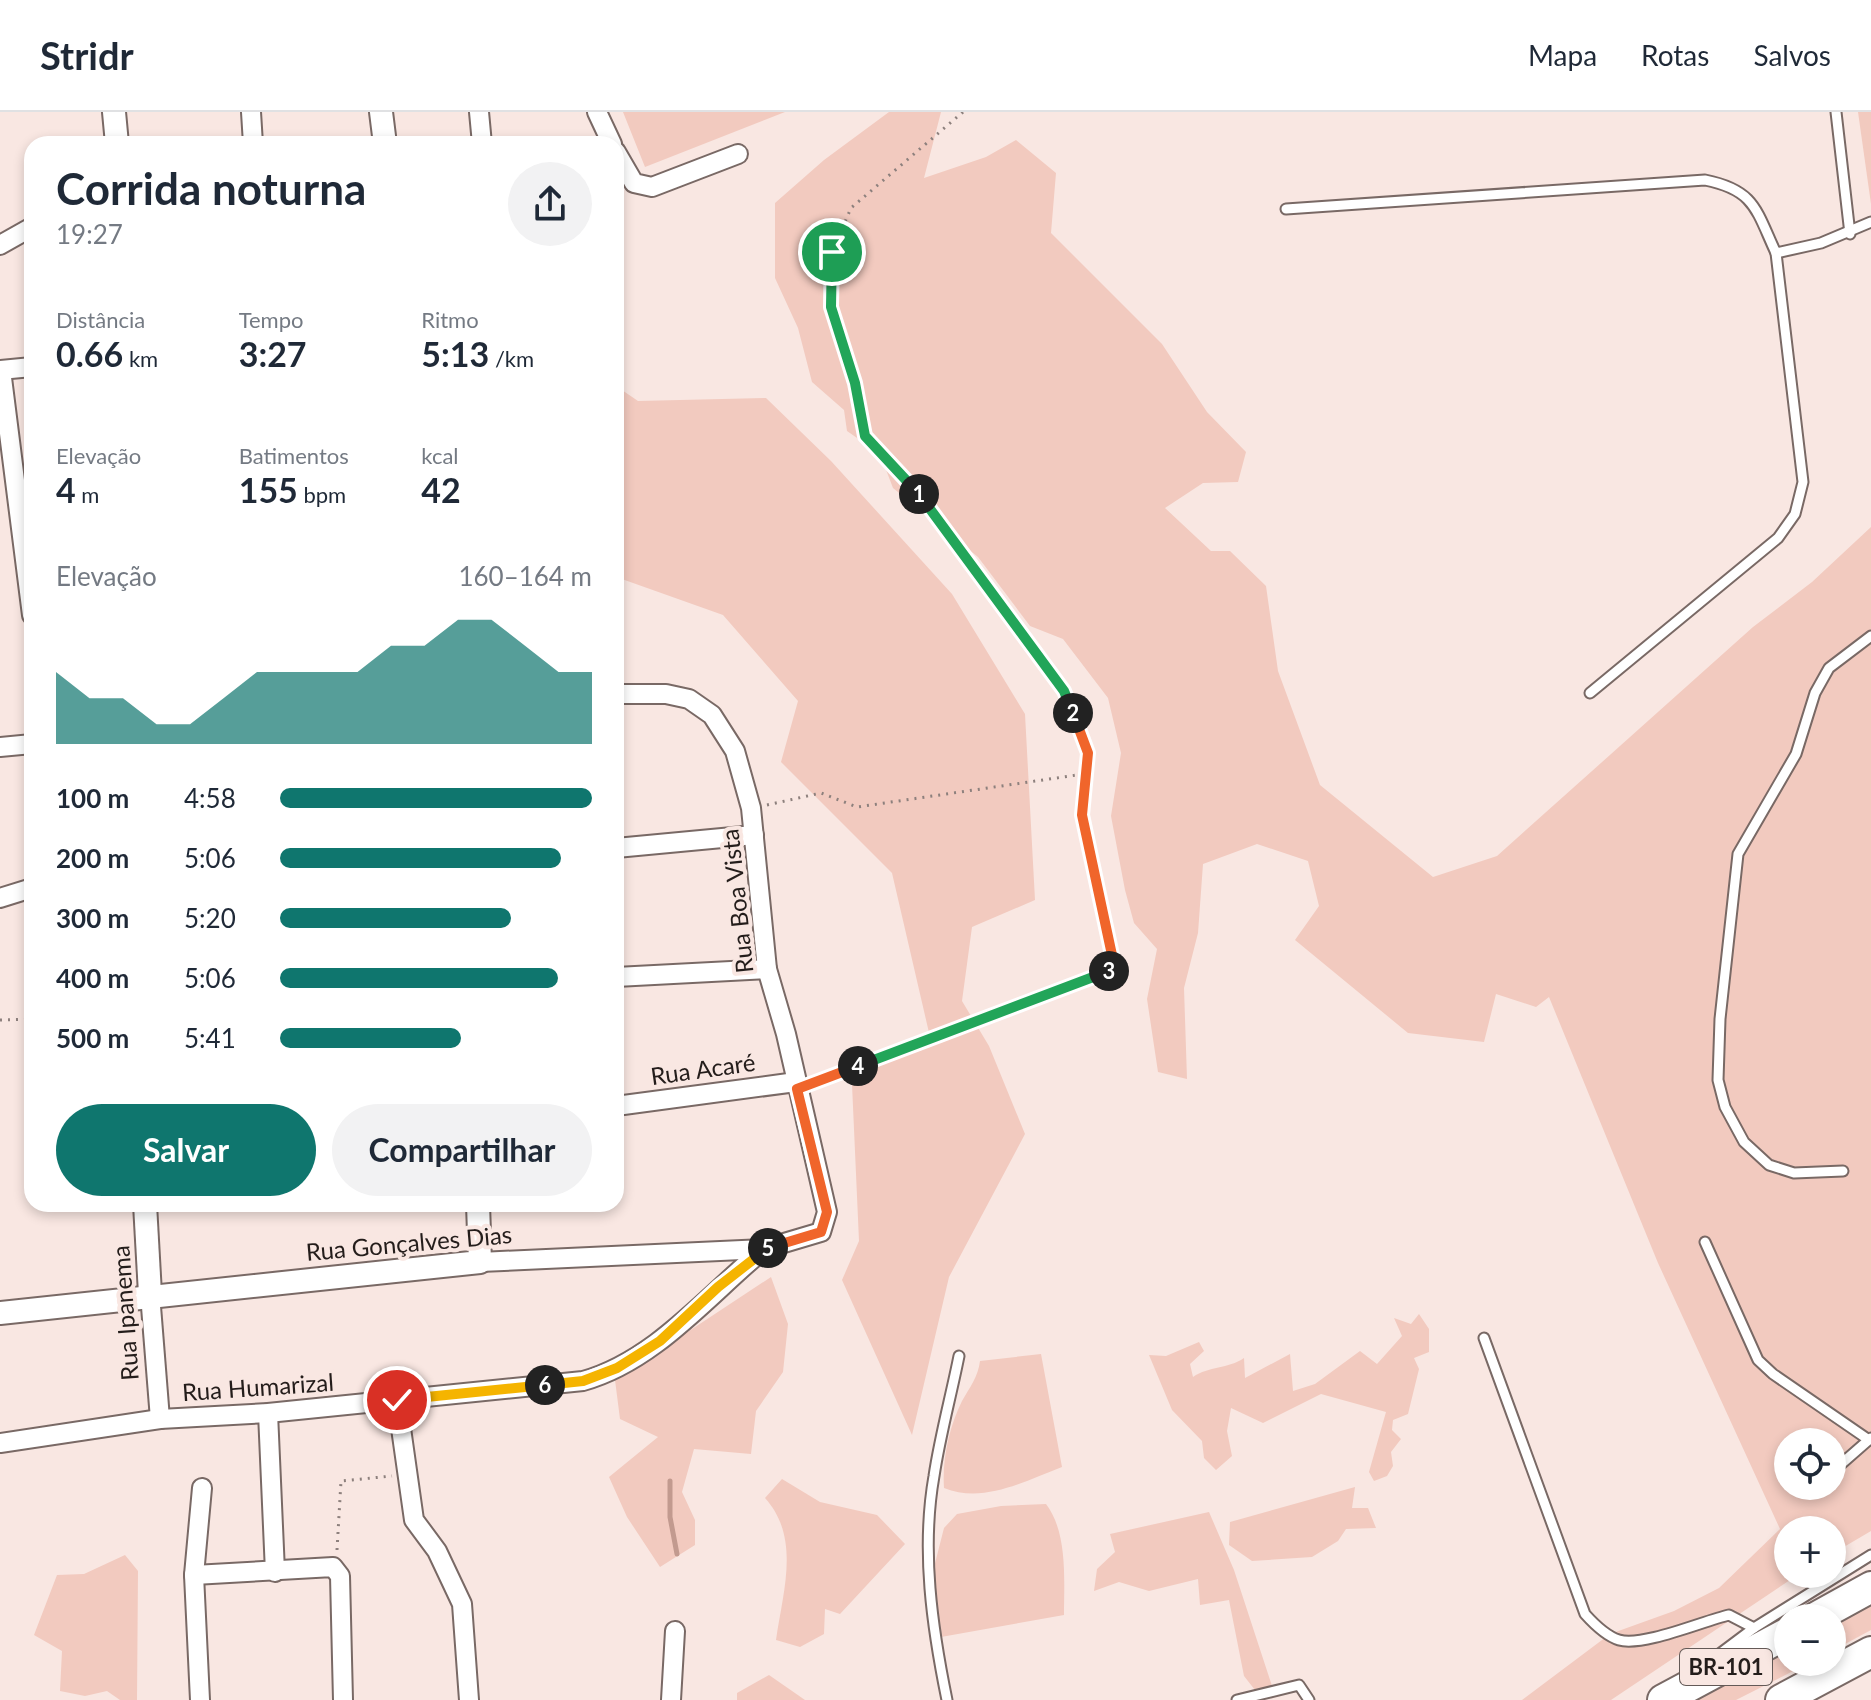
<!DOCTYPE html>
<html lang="pt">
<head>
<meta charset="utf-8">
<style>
  body { margin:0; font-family:Lato,sans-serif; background:#f2f2f3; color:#1f2937; height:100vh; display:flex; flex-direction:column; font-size:30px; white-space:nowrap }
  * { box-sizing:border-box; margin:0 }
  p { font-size:26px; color:#747a83 }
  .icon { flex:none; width:44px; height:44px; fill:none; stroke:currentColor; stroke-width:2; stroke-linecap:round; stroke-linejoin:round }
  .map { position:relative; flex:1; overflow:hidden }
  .sheet { position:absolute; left:24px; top:24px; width:600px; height:1076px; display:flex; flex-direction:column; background:#fff; border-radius:24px; box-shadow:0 4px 12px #0003 }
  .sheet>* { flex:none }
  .buttons { position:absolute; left:1774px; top:1316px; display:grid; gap:16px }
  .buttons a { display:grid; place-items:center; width:72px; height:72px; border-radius:50%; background:#fff; box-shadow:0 4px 12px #0003; font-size:40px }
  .pin { position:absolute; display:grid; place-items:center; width:68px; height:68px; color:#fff; margin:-34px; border:4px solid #fff; border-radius:50%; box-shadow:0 2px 8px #0007 }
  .km { position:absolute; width:40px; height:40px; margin:-20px; border-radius:50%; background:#222; color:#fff; font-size:22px; line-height:40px; text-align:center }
  .round { display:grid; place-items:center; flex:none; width:84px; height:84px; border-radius:42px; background:#f2f2f3 }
  .head { display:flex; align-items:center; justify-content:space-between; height:136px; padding:0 32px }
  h1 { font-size:44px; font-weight:700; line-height:60px }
  .metrics { display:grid; grid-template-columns:repeat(3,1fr); gap:12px; height:136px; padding:8px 32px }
  .metrics div { display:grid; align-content:center }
  .metrics b { font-size:34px; font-weight:700 }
  .metrics small { font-size:22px; font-weight:400 }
  .metrics p { font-size:22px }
  .chart { height:224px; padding:16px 32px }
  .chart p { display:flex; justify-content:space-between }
  .chart svg { width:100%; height:144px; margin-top:8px; fill:#0f766e; opacity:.7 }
  .cta { display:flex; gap:16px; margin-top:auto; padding:16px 32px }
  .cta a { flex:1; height:92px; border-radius:48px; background:#0f766e; color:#fff; font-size:32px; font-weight:700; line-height:92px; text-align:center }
  .cta a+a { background:#f2f2f3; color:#1f2937 }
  ul { padding:0 32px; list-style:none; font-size:26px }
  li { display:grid; grid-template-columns:128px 96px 1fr; align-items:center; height:60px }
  li i { height:20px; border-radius:10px; background:#0f766e }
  header { display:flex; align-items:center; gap:48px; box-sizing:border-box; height:112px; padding:0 40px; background:#fff; border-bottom:2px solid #e0e1e3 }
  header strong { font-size:38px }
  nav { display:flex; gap:44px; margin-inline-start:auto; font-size:28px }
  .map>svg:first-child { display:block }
  .green { fill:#f2cabf; fill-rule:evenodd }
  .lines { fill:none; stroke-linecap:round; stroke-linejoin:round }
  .stream { stroke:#c29a8f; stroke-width:5 }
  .service-casing { stroke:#796965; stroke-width:13 }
  .minor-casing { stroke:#796965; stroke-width:22 }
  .tertiary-casing { stroke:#796965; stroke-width:26 }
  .trunk-casing { stroke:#796965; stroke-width:34 }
  .path { stroke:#8d807d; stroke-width:3; stroke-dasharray:2 6; stroke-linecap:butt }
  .service { stroke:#fff; stroke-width:9 }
  .minor { stroke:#fff; stroke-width:18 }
  .tertiary { stroke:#fff; stroke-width:22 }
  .trunk { stroke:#fff; stroke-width:30 }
  .split-1-casing { stroke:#fff; stroke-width:16 }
  .split-2-casing { stroke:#fff; stroke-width:16 }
  .split-3-casing { stroke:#fff; stroke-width:16 }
  .split-4-casing { stroke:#fff; stroke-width:16 }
  .split-5-casing { stroke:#fff; stroke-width:16 }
  .split-6-casing { stroke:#fff; stroke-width:16 }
  .split-7-casing { stroke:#fff; stroke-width:16 }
  .split-1 { stroke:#22a559; stroke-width:10 }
  .split-2 { stroke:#22a559; stroke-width:10 }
  .split-3 { stroke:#f0652b; stroke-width:10 }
  .split-4 { stroke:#22a559; stroke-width:10 }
  .split-5 { stroke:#f0652b; stroke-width:10 }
  .split-6 { stroke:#f5b400; stroke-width:10 }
  .split-7 { stroke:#f5b400; stroke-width:10 }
  .labels { text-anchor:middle; stroke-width:8; stroke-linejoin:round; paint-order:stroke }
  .shield { fill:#f9e7e2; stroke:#645a57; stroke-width:2 }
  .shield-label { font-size:22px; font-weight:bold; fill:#241d1b }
  .street-label { font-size:24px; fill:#241d1b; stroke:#f9e7e2 }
</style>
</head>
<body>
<header>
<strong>Stridr</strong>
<nav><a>Mapa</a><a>Rotas</a><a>Salvos</a></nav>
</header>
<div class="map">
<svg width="1871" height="1588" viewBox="0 0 1871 1588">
  <rect width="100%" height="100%" fill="#f9e7e2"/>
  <!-- green -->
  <g class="green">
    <path d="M623,0H785L645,55Z"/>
    <path d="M889,0H941L924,66L986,45L1016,28L1056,61L1051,121L1162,232L1207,300L1246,340L1238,370L1203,371L1165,396L1211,439H1230L1266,474L1278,559L1320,673L1433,765L1497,744L1753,515L1812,470L1871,415V1419L1832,1442V1418H1788V1462H1799L1611,1588H1522L1610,1522L1674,1499L1719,1476L1780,1417L1658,1151L1549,885L1536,895L1496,882L1484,930L1408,921L1295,828L1319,794L1308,749L1257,732L1203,752L1198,821L1184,876L1187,967L1158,960L1147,887L1157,837L1134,811L1125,778L1111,704L1121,641L1108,586L1063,527L1030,514L978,445L893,376L880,342L847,319L844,298L812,270L798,216L775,166V91L824,48ZM1788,1330H1832V1374H1788Z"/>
    <path d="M1858,0H1871V92Z"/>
    <path d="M616,274L638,289L766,286L831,349L952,482L1025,602L1035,788L972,815L962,889L989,934L1025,1022L949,1165L912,1323L842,1168L859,1129L851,950L930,925L892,761L781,650L798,589L723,503L619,466L616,469Z"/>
    <path d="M771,1165L788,1212L783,1260L756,1299L751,1342L694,1337L682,1380L695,1408V1433L660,1455L627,1405L609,1365L658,1325L620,1307L615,1268Z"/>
    <path d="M1419,1202L1429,1217V1240L1414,1246L1419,1257L1408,1302L1393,1308L1392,1318L1401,1327L1391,1340L1393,1354L1387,1364L1374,1369L1369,1360L1386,1300L1321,1282L1263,1311L1231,1296L1227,1319L1232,1344L1216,1358L1204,1346L1202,1329L1172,1298L1149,1243L1166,1244L1199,1230L1204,1239L1190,1252L1193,1265C1209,1254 1228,1257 1244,1246L1245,1266L1290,1242L1293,1279L1315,1272L1360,1239L1377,1252L1402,1224L1394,1206L1411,1212Z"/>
    <path d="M1041,1242L1062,1355C1025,1369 984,1392 944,1376C942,1348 949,1315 962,1289C970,1275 978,1265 980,1249Z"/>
    <path d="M782,1367L820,1390L877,1403L905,1432L840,1502L825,1497L824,1522L800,1535L776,1528C783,1479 801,1426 765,1386Z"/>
    <path d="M1355,1375L1352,1396H1368L1376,1416L1346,1417L1338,1429L1312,1445L1252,1449L1229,1433L1230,1410Z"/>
    <path d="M1046,1392C1068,1421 1064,1468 1064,1503L941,1525L930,1471L944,1416L957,1402L1001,1394Z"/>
    <path d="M1209,1400L1234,1458L1273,1577L1255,1578L1244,1564L1229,1488L1200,1493L1198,1467L1149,1479L1119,1470L1094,1479L1097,1457L1115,1440L1110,1422Z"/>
    <path d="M125,1443L138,1459L137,1588H120L107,1579L85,1584L60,1579L62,1539L34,1523L57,1463L84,1462Z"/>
    <path d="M1871,1487V1518L1832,1539V1510Z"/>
    <path d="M1788,1532V1550H1811L1736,1588H1682Z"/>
    <path d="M769,1563L805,1588H737V1581Z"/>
  </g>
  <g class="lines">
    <!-- stream -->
    <path class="stream" d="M670,1369V1405L677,1442"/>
    <!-- service casing -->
    <g class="service-casing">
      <g id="service">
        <path d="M1836,0L1850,122"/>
        <path d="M1286,97L1705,68C1755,78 1756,98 1776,141L1821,131L1871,110"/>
        <path d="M1590,581L1778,426L1795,402L1803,370L1776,141"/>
        <path d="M1843,1059L1794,1061L1769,1053L1744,1030L1725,995L1718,968L1720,907L1738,742L1796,642L1815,581L1829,556L1871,524"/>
        <path d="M1705,1130L1758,1248L1773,1262L1869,1328"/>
        <path d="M1484,1226L1585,1502C1594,1512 1606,1524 1619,1528C1643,1535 1703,1509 1729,1503L1754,1516"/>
        <path d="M1832,1360L1871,1326"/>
        <path d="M1710,1549L1754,1516L1871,1443"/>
        <path d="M947,1588C932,1515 921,1438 934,1364C940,1324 951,1284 959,1244"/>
        <path d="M1237,1588L1299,1573L1309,1588"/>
      </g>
    </g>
    <!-- minor casing -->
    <g class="minor-casing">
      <g id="minor">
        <path d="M251,0L253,32"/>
        <path d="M479,0L482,32"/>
        <path d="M597,0L612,32"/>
        <path d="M616,40L634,71L652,75L738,42"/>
        <path d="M0,133L32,115"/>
        <path d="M0,258L32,255"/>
        <path d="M1,258L32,503"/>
        <path d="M0,635L32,632"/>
        <path d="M616,736L754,723"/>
        <path d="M0,786L32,776"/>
        <path d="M616,865L767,857"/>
        <path d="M616,994L796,970"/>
        <path d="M480,1150L764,1137L821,1120L827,1100L786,922L767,857L751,696L735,639L712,603L689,587L666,582H616"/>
        <path d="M150,1182L160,1307"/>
        <path d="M397,1288L414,1408L437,1439L462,1492L469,1588"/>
        <path d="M268,1301L275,1460"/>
        <path d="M0,1331L160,1307L268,1301L583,1269C655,1249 708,1183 764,1137"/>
        <path d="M194,1463L333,1455L340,1464L343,1588"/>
        <path d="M200,1588L194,1463L202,1376"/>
        <path d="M671,1588L675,1519"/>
      </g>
    </g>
    <!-- tertiary casing -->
    <g class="tertiary-casing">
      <g id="tertiary">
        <path d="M114,0L117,32"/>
        <path d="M381,0L385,32"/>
        <path d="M145,1092L150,1182"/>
        <path d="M0,1201L480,1150L478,1092"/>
      </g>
    </g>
    <!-- trunk casing -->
    <g class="trunk-casing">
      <g id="trunk">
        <path d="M1815,1506L1871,1475"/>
        <path d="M1663,1588L1788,1521"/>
        <path d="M1781,1588L1871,1540"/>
      </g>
    </g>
    <!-- path -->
    <g class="path">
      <path d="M767,693L821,681L857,695L1077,663"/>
      <path d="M0,908L32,907"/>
      <path d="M816,970L1115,857L1082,703L1088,641L1064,579L931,395L865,324L855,271L831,195L832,140L851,96L963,0"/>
      <path d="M337,1438L341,1369L392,1364"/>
    </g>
    <!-- service -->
    <use href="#service" class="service"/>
    <!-- minor -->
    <use href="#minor" class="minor"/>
    <!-- tertiary -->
    <use href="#tertiary" class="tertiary"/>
    <!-- trunk -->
    <use href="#trunk" class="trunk"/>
  </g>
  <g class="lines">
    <!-- split-1 casing -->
    <g class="split-1-casing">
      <path id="split-1" d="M832,140L831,195L855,271L865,324L919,382"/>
    </g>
    <!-- split-2 casing -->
    <g class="split-2-casing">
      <path id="split-2" d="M919,382L1064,579L1073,601"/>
    </g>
    <!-- split-3 casing -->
    <g class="split-3-casing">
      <path id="split-3" d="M1073,601L1088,641L1082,703L1115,857L1109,859"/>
    </g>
    <!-- split-4 casing -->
    <g class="split-4-casing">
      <path id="split-4" d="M858,954L1109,859"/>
    </g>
    <!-- split-5 casing -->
    <g class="split-5-casing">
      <path id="split-5" d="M768,1136L821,1120L827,1100L797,977L858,954"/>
    </g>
    <!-- split-6 casing -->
    <g class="split-6-casing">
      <path id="split-6" d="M545,1273L583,1269L617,1256L660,1229L718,1175L768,1136"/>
    </g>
    <!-- split-7 casing -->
    <g class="split-7-casing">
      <path id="split-7" d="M397,1288L545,1273"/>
    </g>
    <!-- split-1 -->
    <use href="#split-1" class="split-1"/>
    <!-- split-2 -->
    <use href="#split-2" class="split-2"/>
    <!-- split-3 -->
    <use href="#split-3" class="split-3"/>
    <!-- split-4 -->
    <use href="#split-4" class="split-4"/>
    <!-- split-5 -->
    <use href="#split-5" class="split-5"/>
    <!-- split-6 -->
    <use href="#split-6" class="split-6"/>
    <!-- split-7 -->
    <use href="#split-7" class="split-7"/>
  </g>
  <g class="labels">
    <!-- shield labels -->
    <rect class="shield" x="1680" y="1537" width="92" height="36" rx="6"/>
    <g class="shield-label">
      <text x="1726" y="1563">BR-101</text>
    </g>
    <!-- street labels -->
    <g class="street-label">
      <text transform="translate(738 789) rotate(-96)" y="8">Rua Boa Vista</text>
      <text transform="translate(703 958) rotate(-8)" y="8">Rua Acaré</text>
      <text transform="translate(409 1132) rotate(-5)" y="8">Rua Gonçalves Dias</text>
      <text transform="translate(126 1201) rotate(-94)" y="8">Rua Ipanema</text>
      <text transform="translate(258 1276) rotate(-4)" y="8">Rua Humarizal</text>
    </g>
  </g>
</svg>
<div class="buttons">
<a><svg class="icon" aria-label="locate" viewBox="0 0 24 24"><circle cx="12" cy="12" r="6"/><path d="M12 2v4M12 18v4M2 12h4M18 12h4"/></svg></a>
<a>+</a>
<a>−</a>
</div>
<div class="pin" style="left:832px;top:140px;background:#1e9e55"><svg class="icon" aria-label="arrive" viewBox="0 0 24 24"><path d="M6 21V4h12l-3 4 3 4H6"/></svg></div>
<div class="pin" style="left:397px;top:1288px;background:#d93025"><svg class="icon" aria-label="check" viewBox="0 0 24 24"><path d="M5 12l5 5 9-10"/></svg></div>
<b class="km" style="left:919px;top:382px">1</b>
<b class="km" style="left:1073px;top:601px">2</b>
<b class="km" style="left:1109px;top:859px">3</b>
<b class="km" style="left:858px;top:954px">4</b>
<b class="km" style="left:768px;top:1136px">5</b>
<b class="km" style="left:545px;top:1273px">6</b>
<section class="sheet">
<div class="head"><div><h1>Corrida noturna</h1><p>19:27</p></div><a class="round"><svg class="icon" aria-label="share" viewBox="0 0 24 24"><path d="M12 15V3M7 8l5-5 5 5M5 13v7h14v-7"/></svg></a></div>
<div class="metrics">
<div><p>Distância</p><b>0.66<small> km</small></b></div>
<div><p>Tempo</p><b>3:27</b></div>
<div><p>Ritmo</p><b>5:13<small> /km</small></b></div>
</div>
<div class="metrics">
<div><p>Elevação</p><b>4<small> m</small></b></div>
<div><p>Batimentos</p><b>155<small> bpm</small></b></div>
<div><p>kcal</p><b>42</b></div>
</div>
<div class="chart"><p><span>Elevação</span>160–164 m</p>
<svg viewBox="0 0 160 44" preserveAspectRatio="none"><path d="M0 44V22L10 30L20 30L30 38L40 38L50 30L60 22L70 22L80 22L90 22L100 14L110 14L120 6L130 6L140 14L150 22L160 22V44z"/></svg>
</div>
<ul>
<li><b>100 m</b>4:58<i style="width:100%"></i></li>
<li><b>200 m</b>5:06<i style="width:90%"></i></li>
<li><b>300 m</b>5:20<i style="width:74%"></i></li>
<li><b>400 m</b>5:06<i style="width:89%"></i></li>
<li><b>500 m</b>5:41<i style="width:58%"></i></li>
</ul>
<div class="cta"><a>Salvar</a><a>Compartilhar</a></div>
</section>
</div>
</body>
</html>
